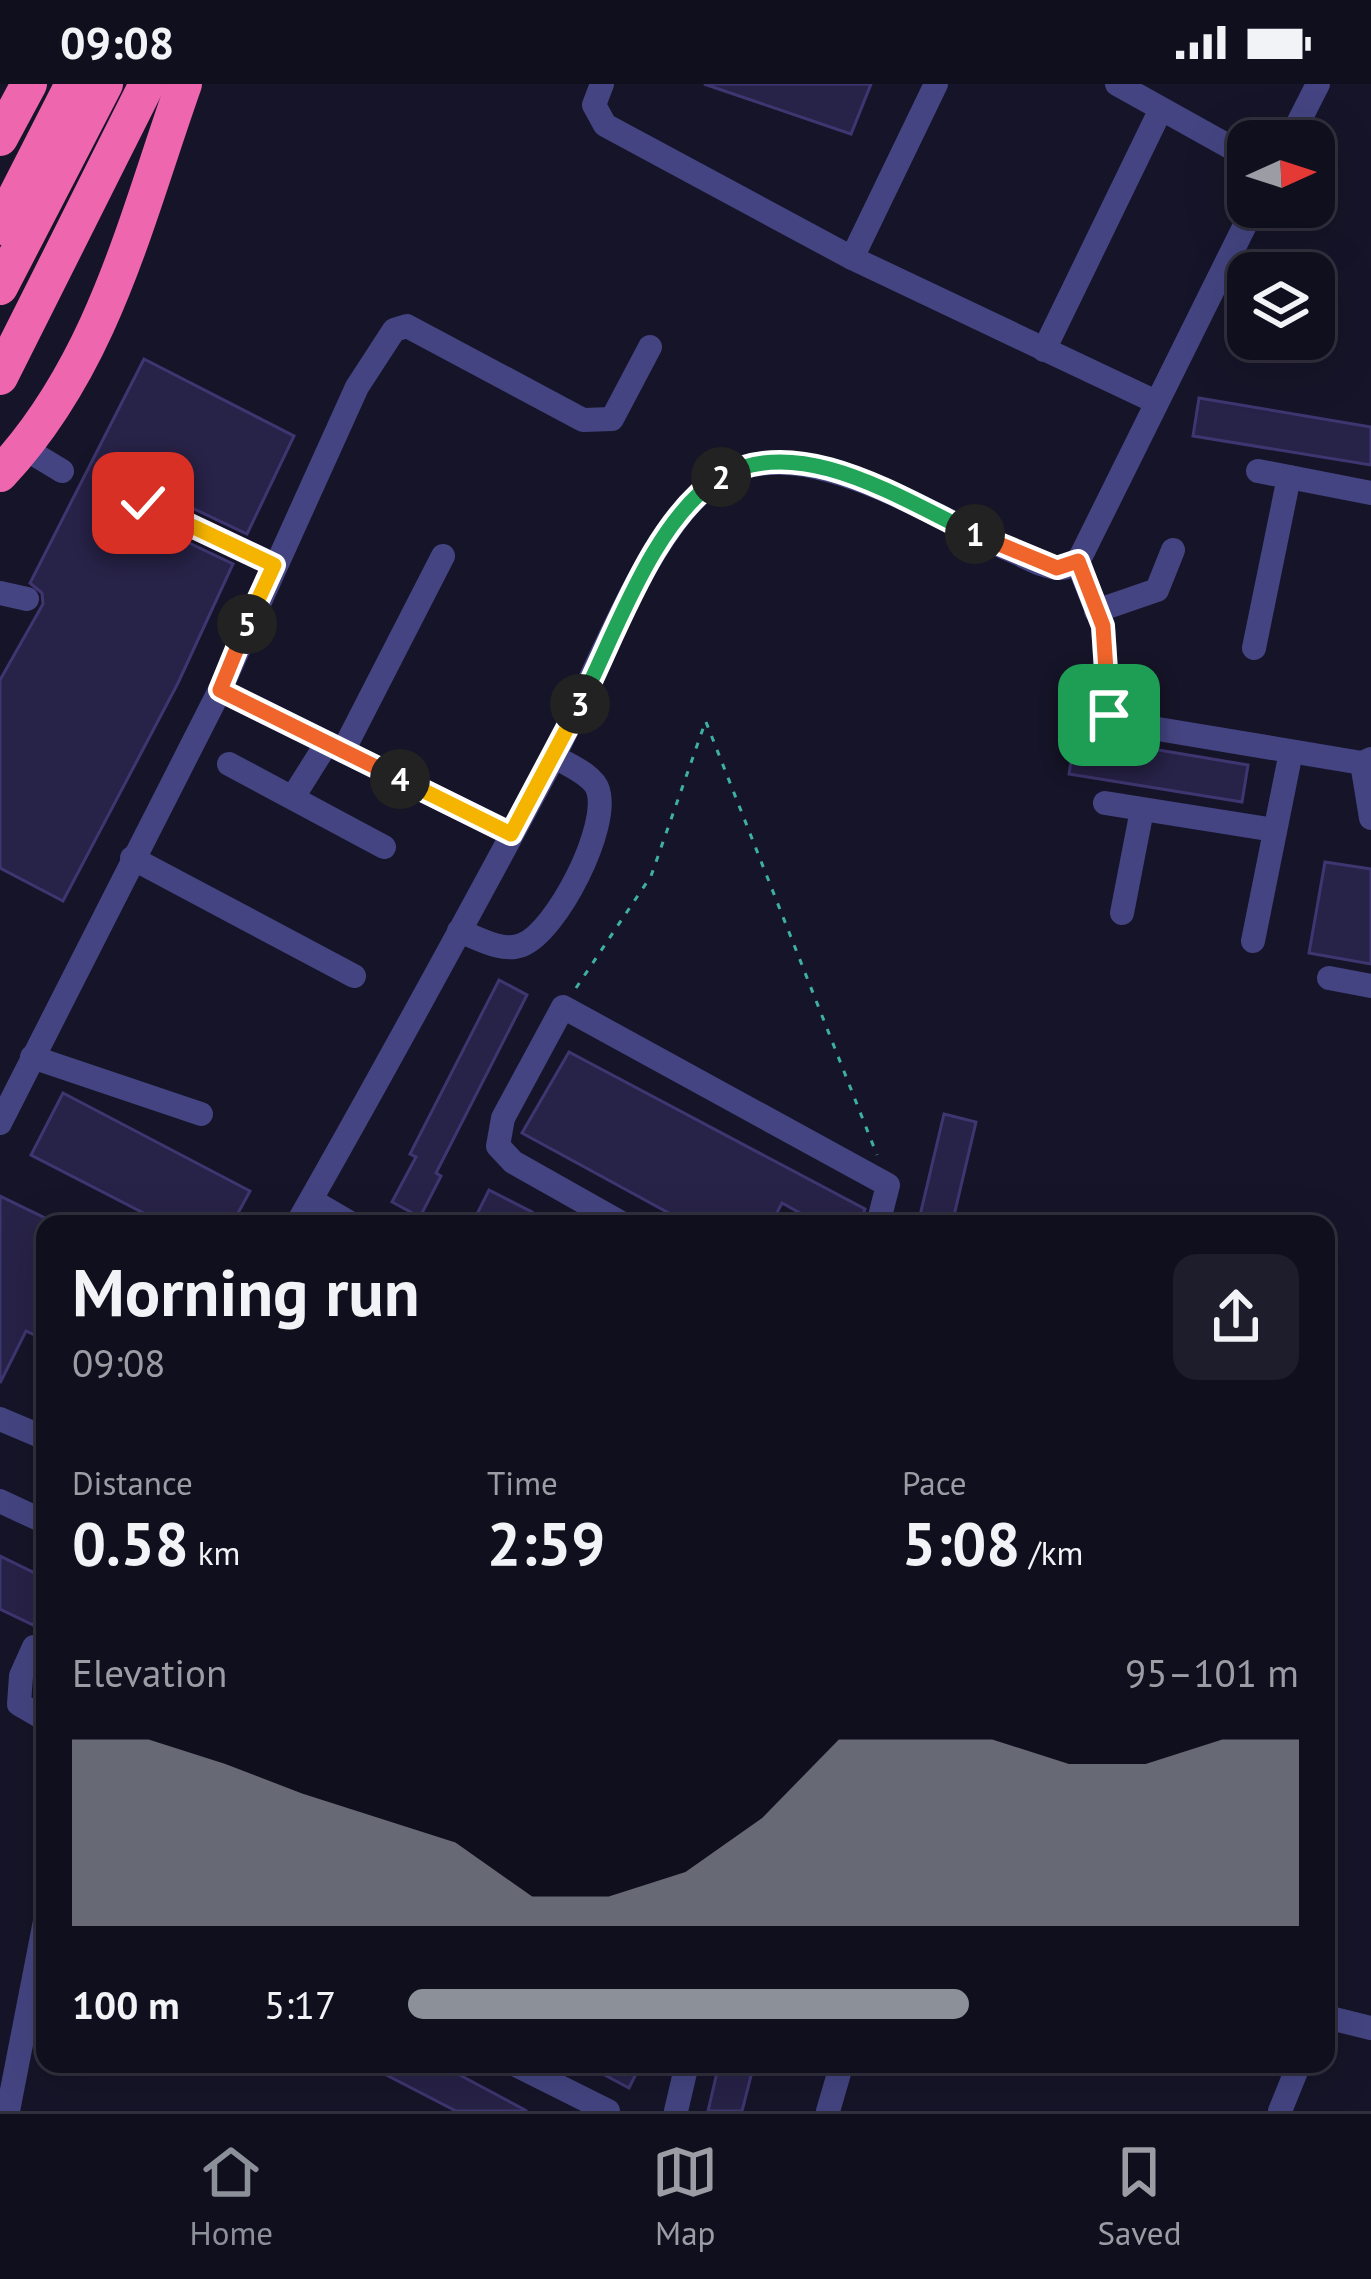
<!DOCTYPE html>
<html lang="en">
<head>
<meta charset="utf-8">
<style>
  body { margin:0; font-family:"PT Sans",sans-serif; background:#1e1d2b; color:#f1f3f6; height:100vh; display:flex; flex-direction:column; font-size:45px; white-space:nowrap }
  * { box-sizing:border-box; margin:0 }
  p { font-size:39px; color:#9c9ca4 }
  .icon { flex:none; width:66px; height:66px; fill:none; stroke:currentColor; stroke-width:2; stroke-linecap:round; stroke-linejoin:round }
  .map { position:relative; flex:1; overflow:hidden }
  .drawer { position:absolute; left:36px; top:1131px; width:1299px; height:858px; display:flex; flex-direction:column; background:#100f1e; border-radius:24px; box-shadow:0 12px 48px #0002,0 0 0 3px #302f3c }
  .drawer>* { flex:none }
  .needle { width:78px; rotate:87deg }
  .controls { position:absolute; left:1227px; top:36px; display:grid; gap:24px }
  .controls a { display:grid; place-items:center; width:108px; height:108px; border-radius:24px; background:#100f1e; box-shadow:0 12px 48px #0002,0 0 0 3px #302f3c; font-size:60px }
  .pin { position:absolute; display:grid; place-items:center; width:102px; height:102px; color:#fff; margin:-51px; border-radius:24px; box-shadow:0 6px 18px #0006 }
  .km { position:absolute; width:60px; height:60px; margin:-30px; border-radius:50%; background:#222; color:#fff; font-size:33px; line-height:60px; text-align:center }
  .round { display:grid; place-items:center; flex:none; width:126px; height:126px; border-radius:24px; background:#1e1d2b }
  .summary { display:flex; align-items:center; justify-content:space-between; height:204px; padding:0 36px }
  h1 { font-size:66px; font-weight:800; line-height:90px }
  .figures { display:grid; grid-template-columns:repeat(3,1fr); gap:18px; height:204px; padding:12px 36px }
  .figures div { display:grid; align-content:center }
  .figures b { font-size:60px; font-weight:800 }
  .figures small { font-size:33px; font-weight:400 }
  .figures p { font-size:33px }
  .chart { height:336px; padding:24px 36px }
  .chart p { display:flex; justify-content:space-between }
  .chart svg { width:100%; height:216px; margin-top:12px; fill:#8c9099; opacity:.7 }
  ul { padding:0 36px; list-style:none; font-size:39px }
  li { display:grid; grid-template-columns:192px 144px 1fr; align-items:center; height:90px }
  li i { height:30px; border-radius:15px; background:#8c9099 }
  .status { display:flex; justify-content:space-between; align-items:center; height:84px; padding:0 60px; background:#100f1e; direction:ltr }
  .status svg { height:33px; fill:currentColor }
  .menu { display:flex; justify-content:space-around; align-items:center; height:168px; border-top:3px solid #302f3c; background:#100f1e; font-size:33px; color:#9c9ca4 }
  .menu a { display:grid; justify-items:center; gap:6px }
  .menu .active { color:#8c9099 }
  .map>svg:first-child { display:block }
  .building { fill:#272247; stroke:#3f3671; stroke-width:3 }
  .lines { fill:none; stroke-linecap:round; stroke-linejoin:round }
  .path { stroke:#3eafa3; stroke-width:3; stroke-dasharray:6 9; stroke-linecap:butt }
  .minor { stroke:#444482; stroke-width:24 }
  .highway { stroke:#ee67ae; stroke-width:36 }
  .split-1-casing { stroke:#fff; stroke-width:24 }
  .split-2-casing { stroke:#fff; stroke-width:24 }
  .split-3-casing { stroke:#fff; stroke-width:24 }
  .split-4-casing { stroke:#fff; stroke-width:24 }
  .split-5-casing { stroke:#fff; stroke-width:24 }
  .split-6-casing { stroke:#fff; stroke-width:24 }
  .split-1 { stroke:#f0652b; stroke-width:15 }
  .split-2 { stroke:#22a559; stroke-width:15 }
  .split-3 { stroke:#22a559; stroke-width:15 }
  .split-4 { stroke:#f5b400; stroke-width:15 }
  .split-5 { stroke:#f0652b; stroke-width:15 }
  .split-6 { stroke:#f5b400; stroke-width:15 }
</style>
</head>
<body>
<div class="status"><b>09:08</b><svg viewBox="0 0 49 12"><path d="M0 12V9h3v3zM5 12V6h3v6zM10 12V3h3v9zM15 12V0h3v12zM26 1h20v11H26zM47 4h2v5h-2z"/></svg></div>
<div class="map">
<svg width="1371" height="2027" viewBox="0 0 1371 2027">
  <rect width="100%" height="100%" fill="#161428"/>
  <!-- building -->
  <g class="building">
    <path d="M704,0H871L851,50Z"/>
    <path d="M144,275L294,352L247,450L150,404L129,411L127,422L135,433L233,480L178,599L63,817L0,784V596L43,520L42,509L30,499Z"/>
    <path d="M1199,314L1371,343V381L1193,352Z"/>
    <path d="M1075,652L1248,681L1242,718L1069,690Z"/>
    <path d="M1325,778L1371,785V880L1309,869Z"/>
    <path d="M499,896L527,911L436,1089L441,1092L420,1133L392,1118L416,1073L410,1070Z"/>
    <path d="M569,968L865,1125L860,1140H820L782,1119L771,1140H689L522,1049Z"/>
    <path d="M63,1009L250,1107L232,1140H165L31,1071Z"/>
    <path d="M944,1030L976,1038L952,1140H918Z"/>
    <path d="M489,1106L532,1128L526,1140H472Z"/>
    <path d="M0,1112L45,1134V1256L26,1247L0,1299Z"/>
    <path d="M0,1472L45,1494V1517L33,1541L0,1525Z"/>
    <path d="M365,1980H439L527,2027H456Z"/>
    <path d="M584,1980H641L629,2004Z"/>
    <path d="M719,1980H754L742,2027H708Z"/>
  </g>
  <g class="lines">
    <!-- path -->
    <g class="path">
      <path d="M706,638L877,1071"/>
      <path d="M576,904L651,792L705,639"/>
    </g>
    <!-- minor -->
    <g class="minor">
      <path d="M602,0L594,21L605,41L852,174L1154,317"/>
      <path d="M1117,0L1248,73"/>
      <path d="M1289,57L1318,0"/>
      <path d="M852,174L936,0"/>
      <path d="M1044,266L1161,25"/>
      <path d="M24,364L62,387"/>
      <path d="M1258,387L1371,409"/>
      <path d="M143,419L274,481"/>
      <path d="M1077,477L1103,542L1109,631L1122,639L1362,679L1371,675"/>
      <path d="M0,509L27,515"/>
      <path d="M1096,527L1157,506L1173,466"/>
      <path d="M1254,564L1289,393"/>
      <path d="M220,606L511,750"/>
      <path d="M343,667L443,472"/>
      <path d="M1362,679L1371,734"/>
      <path d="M229,680L384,763"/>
      <path d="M293,713L327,659"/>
      <path d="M1105,719L1274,746"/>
      <path d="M132,774L354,892"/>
      <path d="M1122,829L1142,726"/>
      <path d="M459,847C478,854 502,869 522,861C557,847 610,743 598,706C593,690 567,681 554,672"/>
      <path d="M1253,857L1291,668"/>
      <path d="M1329,894L1371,902"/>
      <path d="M32,973L201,1030"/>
      <path d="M0,1039L220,606L357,303L394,246L407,242L583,336L612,335L650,263"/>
      <path d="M311,1116L352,1140"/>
      <path d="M297,1140C384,987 468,833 551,678C592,601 649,436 721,393C803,344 933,434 1010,466C1025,472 1045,485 1061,484C1072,484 1077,478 1082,470L1254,123"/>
      <path d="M623,1140L513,1078L498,1062L503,1034L563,923L888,1101L878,1140"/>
      <path d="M0,1335L45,1354"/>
      <path d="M0,1417L45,1438"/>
      <path d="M34,1563L21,1592L19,1620L45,1635"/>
      <path d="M1326,1933L1371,1944"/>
      <path d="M514,1980L608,2027"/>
      <path d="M8,2027L45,1837"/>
      <path d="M676,2027L687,1980"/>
      <path d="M828,2027L840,1986"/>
      <path d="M1280,2027L1299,1980"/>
    </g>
    <!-- highway -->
    <g class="highway">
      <path d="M0,54L29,0"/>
      <path d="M0,143L73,0"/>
      <path d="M0,203L105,0"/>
      <path d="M0,293L147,0"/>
      <path d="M0,390C103,280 135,138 184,0"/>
    </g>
  </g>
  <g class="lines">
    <!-- split-1 casing -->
    <g class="split-1-casing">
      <path id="split-1" d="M975,450L1057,484L1078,477L1103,542L1109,631"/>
    </g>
    <!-- split-2 casing -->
    <g class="split-2-casing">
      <path id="split-2" d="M721,393C800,347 904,417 975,450"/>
    </g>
    <!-- split-3 casing -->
    <g class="split-3-casing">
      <path id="split-3" d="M580,620C615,551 654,434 721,393"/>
    </g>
    <!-- split-4 casing -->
    <g class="split-4-casing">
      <path id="split-4" d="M400,695L511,750L580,620"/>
    </g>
    <!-- split-5 casing -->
    <g class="split-5-casing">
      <path id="split-5" d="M247,540L220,606L400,695"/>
    </g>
    <!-- split-6 casing -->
    <g class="split-6-casing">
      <path id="split-6" d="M143,419L274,481L247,540"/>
    </g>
    <!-- split-1 -->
    <use href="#split-1" class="split-1"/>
    <!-- split-2 -->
    <use href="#split-2" class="split-2"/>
    <!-- split-3 -->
    <use href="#split-3" class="split-3"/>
    <!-- split-4 -->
    <use href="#split-4" class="split-4"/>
    <!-- split-5 -->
    <use href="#split-5" class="split-5"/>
    <!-- split-6 -->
    <use href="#split-6" class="split-6"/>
  </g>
</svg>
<div class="controls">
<a><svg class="needle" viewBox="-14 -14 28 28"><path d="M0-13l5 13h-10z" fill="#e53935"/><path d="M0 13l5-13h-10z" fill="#9c9ca4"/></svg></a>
<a><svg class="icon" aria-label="layers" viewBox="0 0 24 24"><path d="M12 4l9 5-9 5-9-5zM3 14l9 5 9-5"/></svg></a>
</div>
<div class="pin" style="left:1109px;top:631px;background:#1e9e55"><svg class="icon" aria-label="arrive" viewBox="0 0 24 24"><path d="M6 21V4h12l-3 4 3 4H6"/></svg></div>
<div class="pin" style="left:143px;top:419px;background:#d93025"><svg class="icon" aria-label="check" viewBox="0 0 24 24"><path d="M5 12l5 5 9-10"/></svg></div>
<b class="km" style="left:975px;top:450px">1</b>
<b class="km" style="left:721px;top:393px">2</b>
<b class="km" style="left:580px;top:620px">3</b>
<b class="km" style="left:400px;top:695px">4</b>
<b class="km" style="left:247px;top:540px">5</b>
<section class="drawer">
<div class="summary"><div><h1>Morning run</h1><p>09:08</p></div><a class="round"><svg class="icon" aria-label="share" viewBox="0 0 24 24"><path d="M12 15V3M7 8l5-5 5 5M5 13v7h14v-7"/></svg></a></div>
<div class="figures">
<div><p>Distance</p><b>0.58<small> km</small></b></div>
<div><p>Time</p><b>2:59</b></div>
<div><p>Pace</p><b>5:08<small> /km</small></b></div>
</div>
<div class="chart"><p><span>Elevation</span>95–101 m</p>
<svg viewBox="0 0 160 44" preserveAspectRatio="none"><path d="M0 44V6L10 6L20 11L30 17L40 22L50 27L60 38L70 38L80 33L90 22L100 6L110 6L120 6L130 11L140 11L150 6L160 6V44z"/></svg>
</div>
<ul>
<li><b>100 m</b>5:17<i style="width:63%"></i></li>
</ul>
</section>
</div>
<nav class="menu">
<a class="active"><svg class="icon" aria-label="home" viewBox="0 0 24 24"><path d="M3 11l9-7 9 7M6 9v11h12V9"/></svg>Home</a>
<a><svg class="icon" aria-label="map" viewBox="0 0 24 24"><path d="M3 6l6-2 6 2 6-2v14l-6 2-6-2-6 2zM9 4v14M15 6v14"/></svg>Map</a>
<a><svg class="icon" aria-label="saved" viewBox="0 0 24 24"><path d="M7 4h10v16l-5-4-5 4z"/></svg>Saved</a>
</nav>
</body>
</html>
